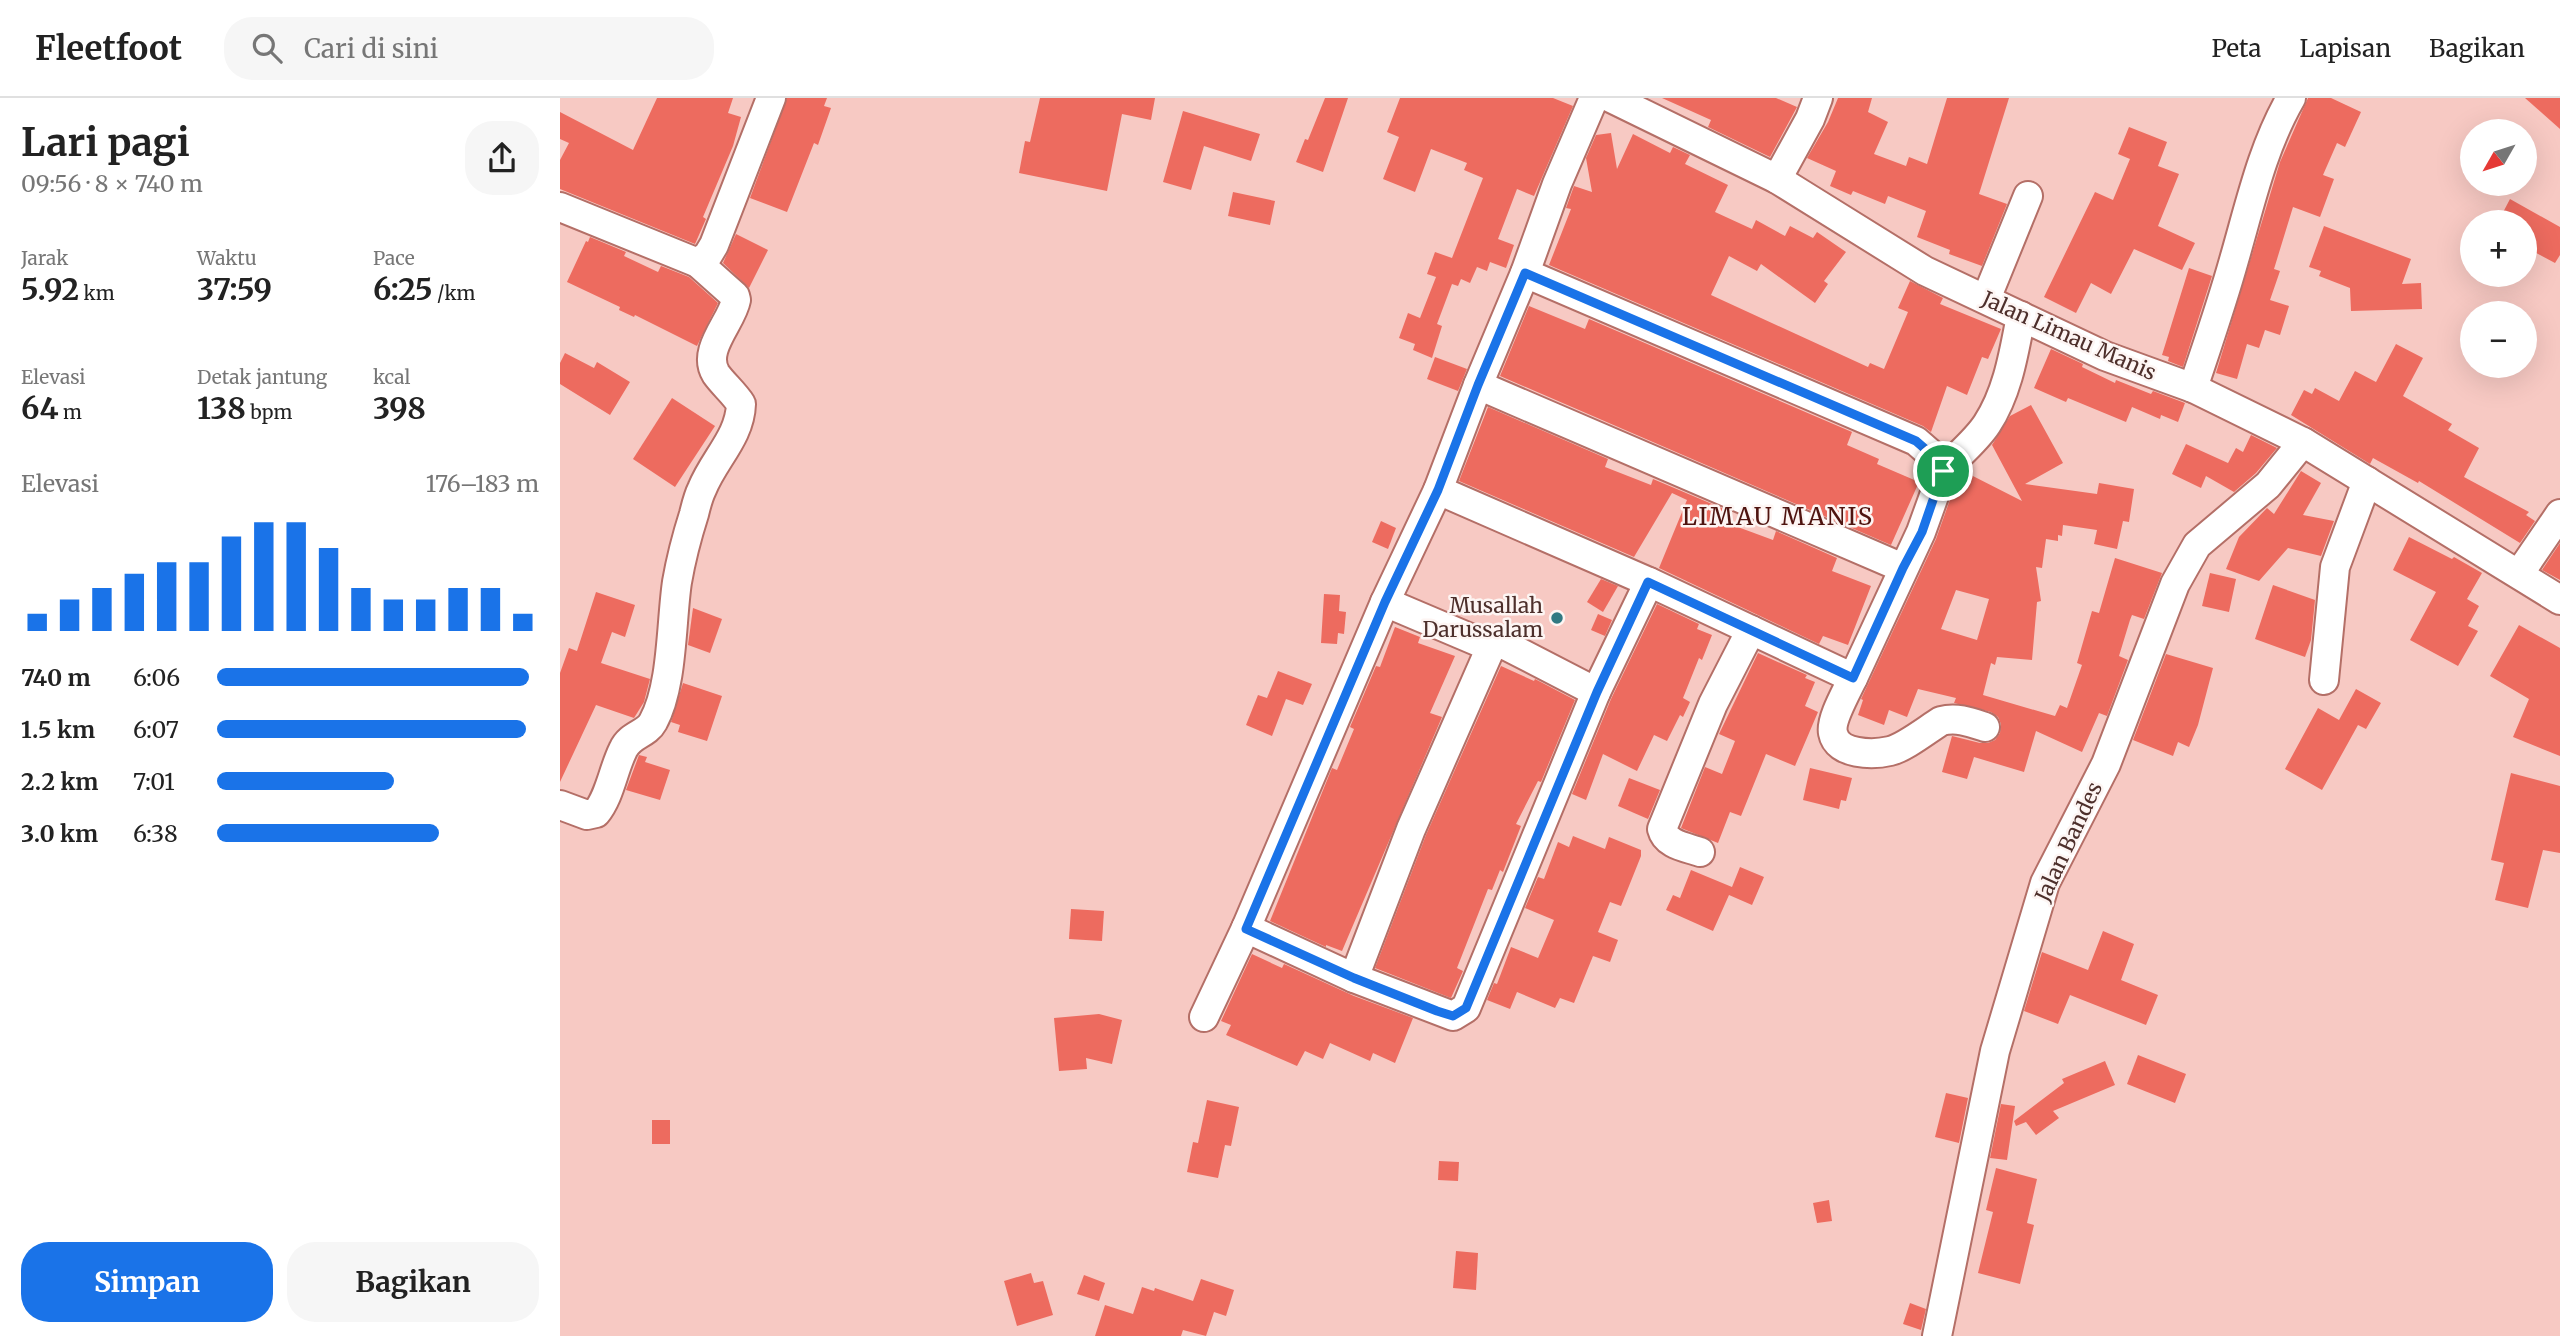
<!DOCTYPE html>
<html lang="id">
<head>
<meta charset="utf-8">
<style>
  body { margin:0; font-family:Merriweather,serif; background:#f6f6f6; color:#222; height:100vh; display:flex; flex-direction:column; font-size:26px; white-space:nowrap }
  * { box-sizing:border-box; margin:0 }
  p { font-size:23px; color:#767676 }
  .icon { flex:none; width:38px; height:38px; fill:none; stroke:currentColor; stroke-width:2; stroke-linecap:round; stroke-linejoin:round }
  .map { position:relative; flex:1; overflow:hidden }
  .sheet { display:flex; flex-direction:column; background:#fff; width:560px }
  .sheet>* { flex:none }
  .needle { width:46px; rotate:231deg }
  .tools { position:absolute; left:1900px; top:21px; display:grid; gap:14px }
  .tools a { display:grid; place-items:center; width:77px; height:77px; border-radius:50%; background:#fff; box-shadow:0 7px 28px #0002; font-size:35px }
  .pin { position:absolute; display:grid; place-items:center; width:60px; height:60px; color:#fff; margin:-30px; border:4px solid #fff; border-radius:50%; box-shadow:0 2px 7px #0007 }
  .round { display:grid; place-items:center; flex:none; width:74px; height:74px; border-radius:28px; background:#f6f6f6 }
  .headline { display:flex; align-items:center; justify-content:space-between; height:119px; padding:0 21px }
  h1 { font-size:38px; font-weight:700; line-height:52px }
  .metrics { display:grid; grid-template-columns:repeat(3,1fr); gap:10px; height:119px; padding:7px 21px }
  .metrics div { display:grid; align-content:center }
  .metrics b { font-size:30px; font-weight:700 }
  .metrics small { font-size:19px; font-weight:400 }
  .metrics p { font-size:19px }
  .chart { height:196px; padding:14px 21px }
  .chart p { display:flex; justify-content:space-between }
  .chart svg { width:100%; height:126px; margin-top:7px; stroke:#1a73e8; stroke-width:6 }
  .primary-button { display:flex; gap:14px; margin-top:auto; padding:14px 21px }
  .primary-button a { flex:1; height:80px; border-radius:28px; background:#1a73e8; color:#fff; font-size:28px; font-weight:700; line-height:80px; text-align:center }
  .primary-button a+a { background:#f6f6f6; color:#222 }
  ul { padding:0 21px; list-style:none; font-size:23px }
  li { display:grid; grid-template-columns:112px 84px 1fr; align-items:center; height:52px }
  li i { height:18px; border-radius:9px; background:#1a73e8 }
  header { display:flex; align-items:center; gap:42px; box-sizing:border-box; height:98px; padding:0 35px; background:#fff; border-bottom:2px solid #e0e0e0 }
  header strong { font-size:33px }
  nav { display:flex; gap:38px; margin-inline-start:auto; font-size:24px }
  .search { width:490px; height:63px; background:#f6f6f6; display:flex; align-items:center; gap:18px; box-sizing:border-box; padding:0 24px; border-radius:28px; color:#767676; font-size:26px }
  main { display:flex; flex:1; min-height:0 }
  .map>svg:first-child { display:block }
  .building { fill:#ed6b5f; fill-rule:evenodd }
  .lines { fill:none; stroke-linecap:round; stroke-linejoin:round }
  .minor-casing { stroke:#b46f67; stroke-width:32 }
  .minor { stroke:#fff; stroke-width:28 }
  .route-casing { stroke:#fff; stroke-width:14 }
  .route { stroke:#1a73e8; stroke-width:9 }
  .poi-dot { fill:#317982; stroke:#fdf5f3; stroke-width:2.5 }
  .labels { text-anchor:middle; stroke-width:5; stroke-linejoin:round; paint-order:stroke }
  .street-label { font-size:21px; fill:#4d2f2b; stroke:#fdf5f3 }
  .poi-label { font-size:21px; fill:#4d2f2b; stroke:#fdf5f3; text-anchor:end }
  .quarter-label { font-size:24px; letter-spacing:2px; fill:#4f1410; stroke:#fdf5f3 }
</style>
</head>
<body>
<header>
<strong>Fleetfoot</strong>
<div class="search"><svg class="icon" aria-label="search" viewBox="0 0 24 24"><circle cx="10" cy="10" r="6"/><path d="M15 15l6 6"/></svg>Cari di sini</div>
<nav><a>Peta</a><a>Lapisan</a><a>Bagikan</a></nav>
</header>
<main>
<section class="sheet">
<div class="headline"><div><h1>Lari pagi</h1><p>09:56 · 8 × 740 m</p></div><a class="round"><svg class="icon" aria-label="share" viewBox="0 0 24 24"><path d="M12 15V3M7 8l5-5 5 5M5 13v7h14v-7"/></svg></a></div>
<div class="metrics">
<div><p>Jarak</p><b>5.92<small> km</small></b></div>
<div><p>Waktu</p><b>37:59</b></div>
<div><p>Pace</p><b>6:25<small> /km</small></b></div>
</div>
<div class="metrics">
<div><p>Elevasi</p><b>64<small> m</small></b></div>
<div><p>Detak jantung</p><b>138<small> bpm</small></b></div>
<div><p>kcal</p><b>398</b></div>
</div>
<div class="chart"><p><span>Elevasi</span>176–183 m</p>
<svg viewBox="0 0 160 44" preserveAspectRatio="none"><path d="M5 44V38M15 44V33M25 44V29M35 44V24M45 44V20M55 44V20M65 44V11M75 44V6M85 44V6M95 44V15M105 44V29M115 44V33M125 44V33M135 44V29M145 44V29M155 44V38"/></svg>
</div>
<ul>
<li><b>740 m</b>6:06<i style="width:97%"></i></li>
<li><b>1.5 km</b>6:07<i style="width:96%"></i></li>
<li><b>2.2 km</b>7:01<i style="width:55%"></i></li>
<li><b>3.0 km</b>6:38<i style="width:69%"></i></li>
</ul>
<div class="primary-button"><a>Simpan</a><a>Bagikan</a></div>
</section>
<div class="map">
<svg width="2000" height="1238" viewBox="0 0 2000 1238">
  <rect width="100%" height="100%" fill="#f7c9c3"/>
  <!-- building -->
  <g class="building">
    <path d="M97,0H173L168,15L181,19L173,48L143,119L146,121L135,146L0,91V62L9,45L0,41V14L73,52Z"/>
    <path d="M227,0H267L264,8L271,10L258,47L254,45L227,114L190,100Z"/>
    <path d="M480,0H595L591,22L562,16L547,93L459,75L465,43L470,44Z"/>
    <path d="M765,0H788L763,74L736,64L745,41L748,42Z"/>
    <path d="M840,0H993L1013,8L974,98L957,91L938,141L954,147L946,170L930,164L927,173L917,169L910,185L901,181L898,188L892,186L877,226L882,228L872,260L853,252L855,246L839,240L848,215L860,220L876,179L867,176L875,154L892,160L923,80L904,72L907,65L871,51L855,94L823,81L839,39L827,34Z"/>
    <path d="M1102,0H1216L1237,9L1210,59L1148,29L1151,22Z"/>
    <path d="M1278,0H1312L1308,14L1328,24L1314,56L1346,68L1349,59L1367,66L1387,0H1449L1419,96L1447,106L1422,168L1389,156L1390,152L1357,139L1366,113L1328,98L1325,106L1293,93L1291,97L1270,88L1276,73L1247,60L1268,24Z"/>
    <path d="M1748,0H1771L1801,14L1785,49L1777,45L1763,77L1774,81L1760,119L1733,109L1714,171L1720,173L1710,202L1729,208L1720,237L1705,232L1699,250L1687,246L1677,281L1656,275L1720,64Z"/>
    <path d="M1965,0H2000V31Z"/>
    <path d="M623,13L700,36L691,63L644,48L631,92L603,84Z"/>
    <path d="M1569,29L1607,44L1598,68L1619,76L1598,128L1635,145L1622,172L1574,151L1551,196L1531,185L1516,215L1484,199L1535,94L1553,102L1570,61L1558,56Z"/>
    <path d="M1051,35L1057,71L1073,36L1110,55L1113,49L1130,57L1125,66L1168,87L1155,114L1192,131L1196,122L1225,138L1230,128L1253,140L1257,134L1286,154L1264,183L1268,186L1255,205L1201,166L1197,173L1169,158L1151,197L1308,269L1310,265L1324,271L1348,214L1338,210L1350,183L1383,200L1380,206L1441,231L1428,261L1422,259L1407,297L1387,288L1371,334L1363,328L989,167L1011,111L1006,110L1014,88L1032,94L1026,60L1036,37Z"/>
    <path d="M673,94L715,103L710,127L668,118Z"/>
    <path d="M1950,101L2000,129V157L1995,165L1965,149V124H1938Z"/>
    <path d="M1764,128L1851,161L1842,186L1861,185L1862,211L1791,213L1790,190L1759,178L1761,173L1749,169Z"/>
    <path d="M176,136L208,152L189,190L163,165Z"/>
    <path d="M30,139L66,154L64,158L98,174L101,168L129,179L158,205L137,248L75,217L74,219L59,212L60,209L7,184L26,143L28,144Z"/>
    <path d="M1629,170L1652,178L1623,269L1608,263L1609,259L1602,257Z"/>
    <path d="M969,208L1025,231L1029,221L1292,334L1287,347L1319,361L1317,366L1359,384L1331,447L940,278Z"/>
    <path d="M1836,246L1863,260L1843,298L1892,326L1888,332L1919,350L1904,379L1969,414L1966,417L1975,423L1960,445L1859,383L1858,385L1813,360L1810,366L1731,317L1744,292L1752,296L1755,290L1779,303L1795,273L1816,284Z"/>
    <path d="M1491,251L1523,266L1522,269L1555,285L1556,282L1591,296L1593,293L1625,305L1618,324L1601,317L1600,321L1572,309L1566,324L1508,300L1506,304L1474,290Z"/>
    <path d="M5,255L34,270L37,264L70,284L50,317L0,286V265Z"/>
    <path d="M875,259L907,271L898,293L867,281Z"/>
    <path d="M112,300L155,328L115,389L73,361Z"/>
    <path d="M1471,307L1503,365L1465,386L1537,396L1539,385L1574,391L1569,424L1563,423L1557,451L1534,446L1537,432L1503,427L1502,438L1498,437V443L1486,441L1482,470L1476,469L1481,503L1477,504L1472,562L1437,559L1435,567L1431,565L1423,597L1495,618L1500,607L1507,610L1522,567L1517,565L1532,513L1539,515L1555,460L1602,475L1584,521L1572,517L1570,522L1559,558L1568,562L1547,618L1539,615L1522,654L1476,633L1464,674L1414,659L1407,681L1382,674L1392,638L1420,645H1428L1435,642L1440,635L1441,626L1438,619L1431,614L1394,605L1396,600L1358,591L1347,619L1329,612L1324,627L1298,617L1303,602L1301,601L1376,441L1397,382L1405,374L1462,403L1432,347L1450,318ZM1396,492L1429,501L1417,542L1381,531Z"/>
    <path d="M928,309L1048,361L1045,369L1091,387L1093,381L1171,414L1167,425L1213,442L1216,433L1277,460L1272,473L1311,488L1288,547L1263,538L1259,546L1099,470L1127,402L1112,395L1074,459L899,383Z"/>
    <path d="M1691,337L1717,350L1696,375L1674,394L1646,378L1641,390L1612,376L1626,346L1668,365L1676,350L1683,354Z"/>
    <path d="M1741,373L1761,385L1743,417L1774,423L1761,458L1728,450L1699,483L1666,471L1679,439L1707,410L1714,416Z"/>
    <path d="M821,423L836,430L828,451L812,444Z"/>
    <path d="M1849,439L1892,461L1894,459L1922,475L1907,501L1919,508L1908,528L1918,533L1898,568L1850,542L1876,494L1833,472Z"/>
    <path d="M2000,445V482L1982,472Z"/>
    <path d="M1650,475L1676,481L1669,514L1642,508Z"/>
    <path d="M1041,481L1058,488L1043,514L1027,504Z"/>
    <path d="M1713,487L1755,502L1751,542L1745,559L1695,541Z"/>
    <path d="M36,494L75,507L65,539L52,534L41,565L90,581L84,604L74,620L36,607L0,684V575L9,550L17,553Z"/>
    <path d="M764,496L780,497L779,513L786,514L784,536L778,535L777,546L761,545Z"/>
    <path d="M1097,506L1139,526L1137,531L1152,537L1142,562L1139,560L1123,600L1130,604L1123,619L1120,617L1107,643L1094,637L1077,673L1043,656L1026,702L1012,696L1051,601Z"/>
    <path d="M133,510L162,521L150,555L128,547Z"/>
    <path d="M1038,516L1052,522L1045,538L1031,532Z"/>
    <path d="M1959,527L2000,550V658L1953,639L1969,601L1930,578Z"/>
    <path d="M835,529L860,539L858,545L895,558L870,615L882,619L782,853L766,847V849L710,823L772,670L777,672L794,631L790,629L816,568L820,569Z"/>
    <path d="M1198,555L1247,577L1245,580L1255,584L1245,608L1258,614L1235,668L1206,656L1181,718L1170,714L1158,745L1121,730L1145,669L1162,676L1175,643L1159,636Z"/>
    <path d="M1606,556L1653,570L1638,627L1629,649L1618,644L1613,658L1573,642Z"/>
    <path d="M941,568L974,583L975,581L1015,602L981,684L978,683L956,726L961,728L943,774L940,772L932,792L928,791L897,870L903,873L891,900L815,870L866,737Z"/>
    <path d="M718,573L752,586L743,607L726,601L712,638L686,627L698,597L707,600Z"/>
    <path d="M123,585L162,598L147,643L118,634L120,627L111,624Z"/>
    <path d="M1796,591L1821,605L1806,631L1798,627L1762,692L1725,671L1758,610L1779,622Z"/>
    <path d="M79,657L87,659L85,664L110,672L100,702L66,692Z"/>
    <path d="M1250,670L1292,680L1286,703L1281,702L1279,711L1243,702Z"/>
    <path d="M1951,675L2000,688V755L1983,752L1968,810L1935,802L1944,765L1931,762Z"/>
    <path d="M1069,680L1100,692L1088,721L1058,708Z"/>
    <path d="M1013,738L1045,751L1049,739L1081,752V758L1061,808L1050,804L1038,834L1058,842L1050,864L1033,858L1014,905L1000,900L995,910L957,894L950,911L927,902L934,885L937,886L951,849L978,860L994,822L965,810L978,779L984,781L998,744L1009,749Z"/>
    <path d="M1180,769L1204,779L1192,807L1169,797L1153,833L1106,812L1113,797L1120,800L1131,772L1172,789Z"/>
    <path d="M511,811L544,813L542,843L509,841Z"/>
    <path d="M1543,833L1574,846L1561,882L1598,897L1586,927L1510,897L1498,926L1464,913L1482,854L1528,872Z"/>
    <path d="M692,856L722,870L724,866L794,898L853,920L835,965L813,955L810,963L770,945L763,961L745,953L737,968L666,937L671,927L661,923Z"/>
    <path d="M539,916L562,922L552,966L526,960L527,971L499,973L494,920Z"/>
    <path d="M1578,957L1626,976L1615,1005L1567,986Z"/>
    <path d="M1545,963L1555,987L1493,1013L1499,1020L1476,1037L1466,1024L1456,1028L1454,1023L1504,985L1502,981Z"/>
    <path d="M1386,995L1408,1000L1399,1045L1375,1039Z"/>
    <path d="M647,1002L679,1009L671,1048L665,1047L658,1080L627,1074L633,1044L638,1045Z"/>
    <path d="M1441,1006L1455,1008L1447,1062L1430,1060Z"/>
    <rect x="92" y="1022" width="18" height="24"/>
    <path d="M879,1063L899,1064L898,1083L878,1082Z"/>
    <path d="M1436,1070L1477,1081L1467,1125L1474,1127L1460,1186L1418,1175L1433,1114L1426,1112Z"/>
    <path d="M1269,1102L1272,1123L1257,1125L1253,1105Z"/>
    <path d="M896,1153L918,1155L916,1192L893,1190Z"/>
    <path d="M471,1175L474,1185L483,1183L493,1217L457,1228L444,1183Z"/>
    <path d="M524,1177L545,1185L539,1203L517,1196Z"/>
    <path d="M641,1181L674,1192L666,1218L654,1214L646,1238L623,1232L621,1238H535L545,1207L573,1216L582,1189L594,1193L595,1190L633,1203Z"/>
    <path d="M1350,1205L1366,1211L1361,1232L1343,1226Z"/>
  </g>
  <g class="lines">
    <!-- minor casing -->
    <g class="minor-casing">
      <g id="minor">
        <path d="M1051,0L1217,81L1365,173L1545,258L1633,290L1743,344L2000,502"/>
        <path d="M1217,81L1250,21L1258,0"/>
        <path d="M0,109L138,165L148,157L154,147L211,0"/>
        <path d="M965,175L1356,343L1379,363L1383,373L1361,434L1293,580"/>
        <path d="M1426,201L1468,98"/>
        <path d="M918,287L1343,470"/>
        <path d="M1633,290C1647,248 1662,205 1674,162C1690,107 1702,50 1731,0"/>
        <path d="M1383,373C1397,358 1416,343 1427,326C1448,294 1454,254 1461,218"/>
        <path d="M1959,476L2000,416"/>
        <path d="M1089,484L1293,580C1287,593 1270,622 1273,635C1277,657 1313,657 1330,653C1344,650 1368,631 1381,623C1397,619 1410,624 1425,629"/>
        <path d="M825,504L931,549"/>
        <path d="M1764,582L1775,469L1807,383"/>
        <path d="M0,707L27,717L36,715C50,698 53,672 63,652C70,636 86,637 93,624C113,588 111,524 117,484C121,461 127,438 134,416C136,408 138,399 142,391C154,361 180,339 181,306C174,295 163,286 156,276C141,252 172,224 176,202L175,198L138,165"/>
        <path d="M1140,754C1126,749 1106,747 1102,731L1153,606L1191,532"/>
        <path d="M686,830L794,880L893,918L906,910L1036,594L1089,484L878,392"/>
        <path d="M794,880L851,731L931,549L939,546L945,547L1036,594"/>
        <path d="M644,919L686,830L825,504L878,392L918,287L965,175L997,86L1034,0"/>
        <path d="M1377,1238L1435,953L1485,785L1546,666L1615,486L1637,447L1708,387L1743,344"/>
      </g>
    </g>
    <!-- minor -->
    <use href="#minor" class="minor"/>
  </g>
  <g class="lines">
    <!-- route casing -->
    <g class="route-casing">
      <path id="route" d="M965,175L1356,343L1379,363L1383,373L1362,434L1343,470L1293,580L1088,484L1037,594L906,910L893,918L877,913L794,880L686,831L825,504L878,392L918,287Z"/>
    </g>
    <!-- route -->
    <use href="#route" class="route"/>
  </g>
  <!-- markers -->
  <circle class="poi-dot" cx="997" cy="520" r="7"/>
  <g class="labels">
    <!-- street labels -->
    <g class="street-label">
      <text transform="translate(1509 238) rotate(24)" y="7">Jalan Limau Manis</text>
      <text transform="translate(1509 744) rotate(-65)" y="7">Jalan Bandes</text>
    </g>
    <!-- poi labels -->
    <g class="poi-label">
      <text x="983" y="515">Musallah<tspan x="983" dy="24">Darussalam</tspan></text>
    </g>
    <!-- quarter labels -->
    <g class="quarter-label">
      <text x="1218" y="427">LIMAU MANIS</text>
    </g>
  </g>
</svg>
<div class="tools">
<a><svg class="needle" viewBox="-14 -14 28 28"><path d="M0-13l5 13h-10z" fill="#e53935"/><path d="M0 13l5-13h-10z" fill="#767676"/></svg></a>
<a>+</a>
<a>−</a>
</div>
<div class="pin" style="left:1383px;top:373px;background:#1e9e55"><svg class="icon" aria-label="arrive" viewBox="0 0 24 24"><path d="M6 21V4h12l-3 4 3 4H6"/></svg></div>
</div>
</main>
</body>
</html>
